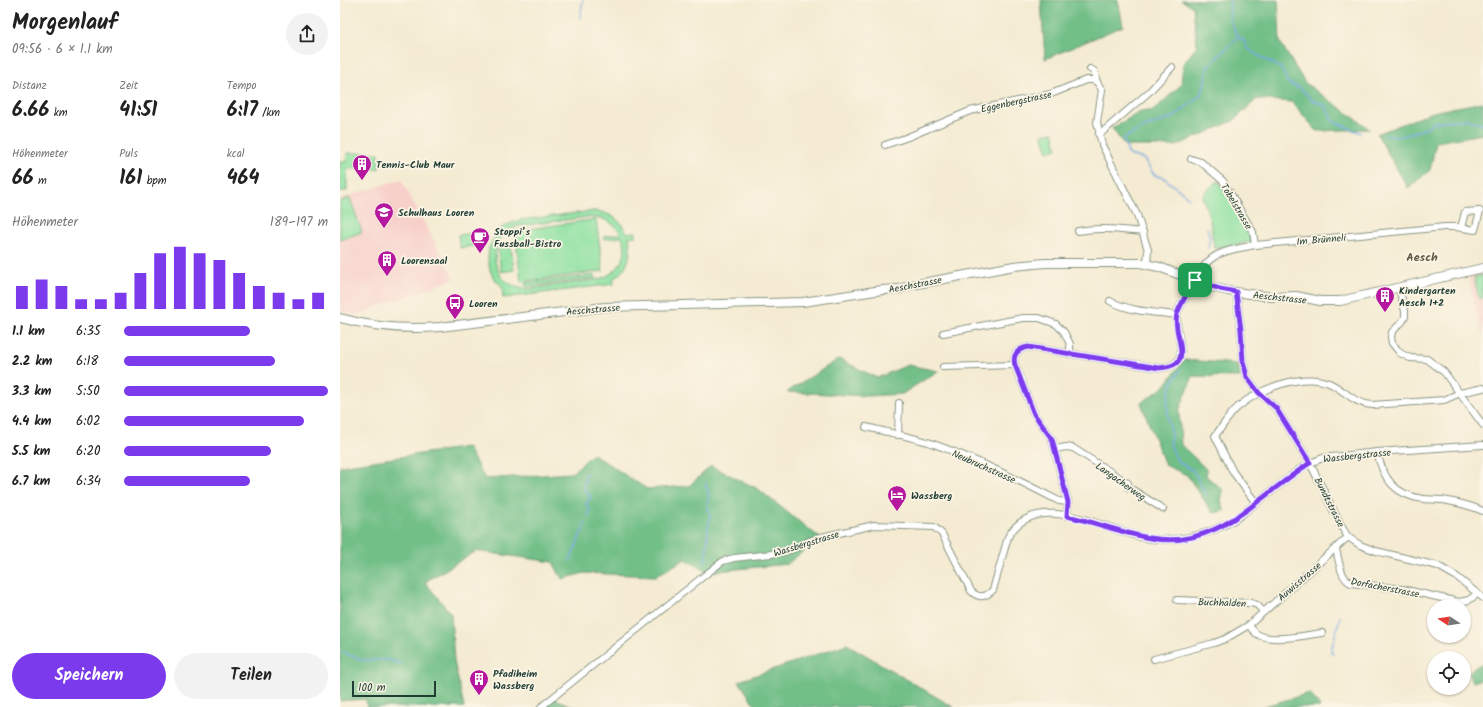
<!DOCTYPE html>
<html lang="de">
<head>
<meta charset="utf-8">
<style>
  body { margin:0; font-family:Kalam,sans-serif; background:#f2f2f2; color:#222; height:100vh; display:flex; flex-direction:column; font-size:15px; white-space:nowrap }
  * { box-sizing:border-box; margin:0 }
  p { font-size:13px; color:#767676 }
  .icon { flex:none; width:22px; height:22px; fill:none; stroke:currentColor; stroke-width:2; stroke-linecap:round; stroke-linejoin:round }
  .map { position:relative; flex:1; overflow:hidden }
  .drawer { display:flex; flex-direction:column; background:#fff; width:340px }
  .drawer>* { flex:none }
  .needle { width:26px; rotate:282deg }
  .controls { position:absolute; left:1087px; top:599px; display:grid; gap:8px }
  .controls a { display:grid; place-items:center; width:44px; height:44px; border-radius:50%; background:#fff; box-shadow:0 1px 3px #0004; font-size:20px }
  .scale { position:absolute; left:12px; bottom:10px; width:84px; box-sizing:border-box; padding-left:4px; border:2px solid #1f3d34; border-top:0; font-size:11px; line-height:14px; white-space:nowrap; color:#1f3d34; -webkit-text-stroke:3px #fcf5e5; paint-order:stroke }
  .pin { position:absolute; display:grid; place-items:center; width:34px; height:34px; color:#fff; margin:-17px; border-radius:8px; box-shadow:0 2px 6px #0006 }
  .round { display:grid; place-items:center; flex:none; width:42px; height:42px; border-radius:21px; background:#f2f2f2 }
  .summary { display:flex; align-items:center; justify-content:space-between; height:68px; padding:0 12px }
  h1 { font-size:22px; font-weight:800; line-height:30px }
  .stats { display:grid; grid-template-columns:repeat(3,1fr); gap:6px; height:68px; padding:4px 12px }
  .stats div { display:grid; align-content:center }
  .stats b { font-size:20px; font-weight:800 }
  .stats small { font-size:11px; font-weight:400 }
  .stats p { font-size:11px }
  .chart { height:112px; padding:8px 12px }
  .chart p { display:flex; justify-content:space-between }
  .chart svg { width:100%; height:72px; margin-top:4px; stroke:#7c3aed; stroke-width:6 }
  .action { display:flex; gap:8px; margin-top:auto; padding:8px 12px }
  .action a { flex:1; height:46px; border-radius:24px; background:#7c3aed; color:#fff; font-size:16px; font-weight:800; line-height:46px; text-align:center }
  .action a+a { background:#f2f2f2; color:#222 }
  ul { padding:0 12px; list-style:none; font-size:13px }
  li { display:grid; grid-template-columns:64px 48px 1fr; align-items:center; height:30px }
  li i { height:10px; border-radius:5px; background:#7c3aed }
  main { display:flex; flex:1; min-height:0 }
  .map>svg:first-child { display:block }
  .built { fill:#f7d0ca }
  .green { fill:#8ee1a2; stroke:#568f6b; fill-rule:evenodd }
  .forest { fill:#72bf88; stroke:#487e5e }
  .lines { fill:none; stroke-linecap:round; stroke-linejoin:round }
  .stream { stroke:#77aae3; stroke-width:1.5 }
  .minor-casing { stroke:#8a9483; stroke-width:8 }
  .secondary-casing { stroke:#8a9483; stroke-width:10 }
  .minor { stroke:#fff; stroke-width:6 }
  .secondary { stroke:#fff; stroke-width:8 }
  .route-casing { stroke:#fff; stroke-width:8 }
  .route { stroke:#7c3aed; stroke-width:5 }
  .labels { text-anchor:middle; stroke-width:3.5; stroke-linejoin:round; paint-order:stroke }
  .street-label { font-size:10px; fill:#1f3d34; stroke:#fcf5e5 }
  .poi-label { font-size:10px; font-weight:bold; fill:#1f3d34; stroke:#fcf5e5; text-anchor:start }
  .quarter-label { font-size:12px; font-weight:bold; fill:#625f48; stroke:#fcf5e5 }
</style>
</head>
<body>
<main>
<section class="drawer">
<div class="summary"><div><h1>Morgenlauf</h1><p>09:56 · 6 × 1.1 km</p></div><a class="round"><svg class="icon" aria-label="share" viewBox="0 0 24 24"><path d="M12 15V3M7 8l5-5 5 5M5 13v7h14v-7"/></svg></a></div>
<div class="stats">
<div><p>Distanz</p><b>6.66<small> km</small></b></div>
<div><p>Zeit</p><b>41:51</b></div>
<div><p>Tempo</p><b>6:17<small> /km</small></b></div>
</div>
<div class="stats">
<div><p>Höhenmeter</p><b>66<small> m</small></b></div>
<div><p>Puls</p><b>161<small> bpm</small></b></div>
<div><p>kcal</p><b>464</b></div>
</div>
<div class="chart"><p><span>Höhenmeter</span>189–197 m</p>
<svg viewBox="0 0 160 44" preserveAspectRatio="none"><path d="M5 44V30M15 44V26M25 44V30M35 44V38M45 44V38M55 44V34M65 44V22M75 44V10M85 44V6M95 44V10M105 44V14M115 44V22M125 44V30M135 44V34M145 44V38M155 44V34"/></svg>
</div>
<ul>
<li><b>1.1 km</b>6:35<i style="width:62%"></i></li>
<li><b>2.2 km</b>6:18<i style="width:74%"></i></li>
<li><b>3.3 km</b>5:50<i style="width:100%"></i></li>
<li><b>4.4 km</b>6:02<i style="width:88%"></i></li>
<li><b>5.5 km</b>6:20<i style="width:72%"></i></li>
<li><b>6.7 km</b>6:34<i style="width:62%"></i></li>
</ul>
<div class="action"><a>Speichern</a><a>Teilen</a></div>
</section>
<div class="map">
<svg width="1143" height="707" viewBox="0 0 1143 707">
  <rect width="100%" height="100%" fill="#fcf5e5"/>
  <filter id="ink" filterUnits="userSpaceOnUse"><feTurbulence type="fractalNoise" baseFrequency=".025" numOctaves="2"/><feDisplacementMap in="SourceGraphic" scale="8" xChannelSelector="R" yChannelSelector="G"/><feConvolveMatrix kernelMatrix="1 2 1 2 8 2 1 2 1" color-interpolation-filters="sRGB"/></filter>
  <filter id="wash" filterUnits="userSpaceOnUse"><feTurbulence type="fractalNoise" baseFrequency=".012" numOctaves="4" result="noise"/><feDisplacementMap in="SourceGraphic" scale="16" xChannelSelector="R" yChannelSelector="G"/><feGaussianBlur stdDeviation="0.9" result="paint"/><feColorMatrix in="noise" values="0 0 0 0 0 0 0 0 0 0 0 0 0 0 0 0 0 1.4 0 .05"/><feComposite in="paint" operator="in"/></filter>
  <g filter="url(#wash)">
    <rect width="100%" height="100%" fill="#f4ebd2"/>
    <!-- built -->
    <g class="built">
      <path d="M61,179L114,279L16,315L0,310V199Z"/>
      <path d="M1143,273V334H1142L1128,276Z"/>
    </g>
    <!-- green -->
    <g class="green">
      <path d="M713,132L717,149L708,152L702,134Z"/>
      <path d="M7,153H39V169H7V191H0V162H6Z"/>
      <path d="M878,181L912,231V242L874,248C872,229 870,214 862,197L866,191Z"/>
      <path d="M10,198L22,232L0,240V201Z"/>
      <path d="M254,211C269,212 280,219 287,233L296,232V236L289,237C292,255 289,268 273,279L274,284L163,298L162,286L154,279L150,270L148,259L149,248L157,232L164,226L180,220ZM248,217C262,217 272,221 280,232L281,234L264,236L265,239L282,237C291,257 277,273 260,279L188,289L180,288L174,286L163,279L159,273L155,261L156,248L158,241L162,236L172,229L178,226Z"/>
      <path d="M256,219L263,271L181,282L175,231Z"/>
      <path d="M138,233L140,245L120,248L118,235Z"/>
      <path d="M171,247L174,270L161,272L158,248Z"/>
      <path d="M254,275L255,278L186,287L185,283Z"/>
      <path d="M1143,275V298L1139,299L1134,277Z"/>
    </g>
    <!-- forest -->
    <g class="forest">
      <path d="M701,0H778L783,26L705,59Z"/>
      <path d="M841,0H938L940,42L965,83L1030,129L977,131L952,102L917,99L893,121L836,146H785L772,128L802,111H813L841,85L843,64L857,46L853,7Z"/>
      <path d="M1143,102V134L1096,142L1090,170L1068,188L1037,134L1093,112Z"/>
      <path d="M499,359L537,378L568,365L598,371L562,394L528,396L447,392Z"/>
      <path d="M844,360L898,364L900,377L853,376L839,411L841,445L867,470L866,476L883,490L881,501L885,511L873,513L847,475L825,465L801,403L824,387Z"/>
      <path d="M127,447L145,479L232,473L253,454L307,489L349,486L371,466L418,489L480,538L447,564L368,572L345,559L316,576L244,573L222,579L213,562L136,551L85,582L111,614L114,661L124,707H27L26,699L0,701V466Z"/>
      <path d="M507,644L613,707H614H416L399,681Z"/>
      <path d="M1139,665H1143V679L1133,682C1129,679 1129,674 1131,670Z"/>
      <path d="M970,693L980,707H922Z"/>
      <path d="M213,698L234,707H201Z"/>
    </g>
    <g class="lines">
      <!-- stream -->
      <g class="stream">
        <path d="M890,0V20L898,37L903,39L907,48L915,54L941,68L948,83L960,88L972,100L986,106L992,121L1021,133"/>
        <path d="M240,18L243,0"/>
        <path d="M1043,135L1058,137L1084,129L1095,122L1127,119L1141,124L1143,123"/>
        <path d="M849,198L824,178L814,175L804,159L789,155L783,139L802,128L834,117L862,94L868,66L898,37"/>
        <path d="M867,228L870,237L868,248"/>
        <path d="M840,370L831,385L827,402L828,420L831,430L830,444L838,462L853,470L866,495"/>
        <path d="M246,472L244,489L251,497L246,504L250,511L248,517"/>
        <path d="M230,561L246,521"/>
        <path d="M364,564C367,552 368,541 368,529C368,525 370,520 370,516C368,507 366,503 369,494L366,487V483"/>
        <path d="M0,651L21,660H50L61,664"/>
        <path d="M993,654L991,651L1000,617"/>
      </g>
    </g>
  </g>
  <g filter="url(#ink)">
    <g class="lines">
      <!-- minor casing -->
      <g class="minor-casing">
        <g id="minor">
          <path d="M750,69L754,71L757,82"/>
          <path d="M759,135L809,92L832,67"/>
          <path d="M545,145L568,137L630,111L711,94L746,80H753L757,82L762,90L757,122L762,145L797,215L808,250L807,264"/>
          <path d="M851,159L861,162L883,181L913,232L915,245"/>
          <path d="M738,231C760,227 780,230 803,232"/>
          <path d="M1059,288L1065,311V317L1062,322L1052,332L1051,337L1052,343L1060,353L1070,358L1087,359L1104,372L1143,425"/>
          <path d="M896,292L901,330L903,361L907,377L919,393L936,408L970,463L1000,524L1008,537L1020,545L1036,551L1098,566L1117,577L1143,598"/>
          <path d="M770,301C791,312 814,312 837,315"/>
          <path d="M603,333L683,318H699L716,324L724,332L730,344V354"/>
          <path d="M603,367L675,365"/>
          <path d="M526,427C546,432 568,436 588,442C634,458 676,479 719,501L728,502"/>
          <path d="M558,435L559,403"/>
          <path d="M715,449L726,447L733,448L788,483V487L823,509"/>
          <path d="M1037,452C1043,478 1054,495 1083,499C1091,500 1099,499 1108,501C1120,503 1131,506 1143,511"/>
          <path d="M916,503L893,472L875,436C882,427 889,415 898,407C919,389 962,372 989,383C1005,390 1014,404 1032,405L1104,400L1120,393L1143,388"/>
          <path d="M727,516L728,502L712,439L694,414L675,365C672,354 678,349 688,347L819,368C856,366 834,337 837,315C838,308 844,300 848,293C868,254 873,253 915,245L1105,227H1116L1135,230L1140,211L1125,212L1121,228"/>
          <path d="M996,549C999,560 1000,578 1011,583L1062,589L1119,602L1129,600L1137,594"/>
          <path d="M837,600L911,603L917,605L924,612"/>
          <path d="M909,625C911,628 914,632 917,634C931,643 966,635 982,633"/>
          <path d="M814,659L874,643L885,639L909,625L1008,537"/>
          <path d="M201,707L365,575L383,561L394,558L431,554L447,551L477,538L534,525L594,527L602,534L631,591C639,599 646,597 653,590L668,537C697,486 770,534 812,539C843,542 871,534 897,518L960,469L970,463L983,458L1037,452L1143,445"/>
        </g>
      </g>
      <!-- secondary casing -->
      <g class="secondary-casing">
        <path id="secondary" d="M0,318C33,327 66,330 100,327L265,307L463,302L542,290L559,289L572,285L674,266L705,263H800L819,267L872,287L888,291L932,297L956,296L980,301H1000L1143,268"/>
      </g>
      <!-- minor -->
      <use href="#minor" class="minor"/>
      <!-- secondary -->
      <use href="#secondary" class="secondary"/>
    </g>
  </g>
  <g class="lines" filter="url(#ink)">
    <!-- route casing -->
    <g class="route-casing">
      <path id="route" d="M855,280L880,289L896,292L901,330L903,361L907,377L919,393L936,408L970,463C919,495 877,551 810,538C782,533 755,522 727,516L728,502L712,439L694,414L675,365C672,354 678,349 688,347L819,368C859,366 831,335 837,314C841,303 849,290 855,280Z"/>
    </g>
    <!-- route -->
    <use href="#route" class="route"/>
  </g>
  <!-- icons -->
  <defs>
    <g id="building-pin" transform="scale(1)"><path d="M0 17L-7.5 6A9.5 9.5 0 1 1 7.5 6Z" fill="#b5179e" stroke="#fcf5e5"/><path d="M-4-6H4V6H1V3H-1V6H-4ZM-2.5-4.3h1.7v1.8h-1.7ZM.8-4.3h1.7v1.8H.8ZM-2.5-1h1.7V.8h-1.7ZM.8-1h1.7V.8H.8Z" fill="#fff"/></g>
    <g id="school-pin" transform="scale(1)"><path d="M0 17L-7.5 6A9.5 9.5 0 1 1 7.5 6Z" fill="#b5179e" stroke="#fcf5e5"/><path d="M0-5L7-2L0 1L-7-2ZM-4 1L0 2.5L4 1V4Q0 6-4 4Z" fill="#fff"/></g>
    <g id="cafe-pin" transform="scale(1)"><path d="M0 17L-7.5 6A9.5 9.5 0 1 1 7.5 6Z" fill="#b5179e" stroke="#fcf5e5"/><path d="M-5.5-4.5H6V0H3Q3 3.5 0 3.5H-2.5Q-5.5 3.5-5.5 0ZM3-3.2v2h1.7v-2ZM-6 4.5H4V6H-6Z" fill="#fff"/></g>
    <g id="bus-pin" transform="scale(1)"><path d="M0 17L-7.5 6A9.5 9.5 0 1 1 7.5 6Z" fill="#b5179e" stroke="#fcf5e5"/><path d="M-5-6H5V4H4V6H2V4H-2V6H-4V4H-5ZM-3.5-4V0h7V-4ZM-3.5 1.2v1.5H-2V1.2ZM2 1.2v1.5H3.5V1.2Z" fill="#fff"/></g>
    <g id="hotel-pin" transform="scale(1)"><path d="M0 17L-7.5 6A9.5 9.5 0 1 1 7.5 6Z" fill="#b5179e" stroke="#fcf5e5"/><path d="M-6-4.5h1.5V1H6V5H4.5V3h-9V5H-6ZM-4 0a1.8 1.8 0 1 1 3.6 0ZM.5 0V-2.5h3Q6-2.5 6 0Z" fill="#fff"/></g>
  </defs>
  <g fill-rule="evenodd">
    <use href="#building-pin" x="22" y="164"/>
    <use href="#school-pin" x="44" y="212"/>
    <use href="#cafe-pin" x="140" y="237"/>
    <use href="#building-pin" x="47" y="260"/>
    <use href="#building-pin" x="1045" y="296"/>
    <use href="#bus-pin" x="115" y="303"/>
    <use href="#hotel-pin" x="557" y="495"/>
    <use href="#building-pin" x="139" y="679"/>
  </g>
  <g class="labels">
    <!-- street labels -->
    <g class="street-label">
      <text transform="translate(676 101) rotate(-12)" y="4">Eggenbergstrasse</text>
      <text transform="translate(897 206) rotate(59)" y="4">Tobelstrasse</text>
      <text transform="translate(981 239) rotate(-5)" y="4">Im Brünneli</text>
      <text transform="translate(575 284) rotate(-11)" y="4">Aeschstrasse</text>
      <text transform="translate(940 297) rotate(6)" y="4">Aeschstrasse</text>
      <text transform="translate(253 309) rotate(-5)" y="4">Aeschstrasse</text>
      <text transform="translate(1017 455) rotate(-6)" y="4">Wassbergstrasse</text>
      <text transform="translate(644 466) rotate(24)" y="4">Neubruchstrasse</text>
      <text transform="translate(781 481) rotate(35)" y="4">Langacherweg</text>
      <text transform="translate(990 502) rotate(63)" y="4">Bundtstrasse</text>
      <text transform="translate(466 543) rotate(-17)" y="4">Wassbergstrasse</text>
      <text transform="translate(959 581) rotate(-41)" y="4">Auwisstrasse</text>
      <text transform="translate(1045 587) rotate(11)" y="4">Dorfacherstrasse</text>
      <text transform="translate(882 602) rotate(2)" y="4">Buchhalden</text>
    </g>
    <!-- poi labels -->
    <g class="poi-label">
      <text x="36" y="168">Tennis-Club Maur</text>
      <text x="58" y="216">Schulhaus Looren</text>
      <text x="154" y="235">Stoppi’s<tspan x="154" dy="12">Fussball-Bistro</tspan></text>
      <text x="61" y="264">Loorensaal</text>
      <text x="1059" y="294">Kindergarten<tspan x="1059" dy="12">Aesch 1+2</tspan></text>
      <text x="129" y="307">Looren</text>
      <text x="571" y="499">Wassberg</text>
      <text x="153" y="677">Pfadiheim<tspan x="153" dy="12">Wassberg</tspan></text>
    </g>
    <!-- quarter labels -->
    <g class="quarter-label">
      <text x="1082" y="261">Aesch</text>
    </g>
  </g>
</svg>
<div class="controls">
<a><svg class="needle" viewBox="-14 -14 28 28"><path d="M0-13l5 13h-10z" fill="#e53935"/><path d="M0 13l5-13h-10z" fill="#767676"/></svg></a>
<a><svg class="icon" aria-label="locate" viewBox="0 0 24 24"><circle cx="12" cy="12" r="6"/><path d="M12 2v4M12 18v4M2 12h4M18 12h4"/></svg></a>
</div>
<div class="scale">100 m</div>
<div class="pin" style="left:855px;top:280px;background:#1e9e55"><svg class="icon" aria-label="arrive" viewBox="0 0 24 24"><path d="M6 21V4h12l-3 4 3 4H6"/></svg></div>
</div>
</main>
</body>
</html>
